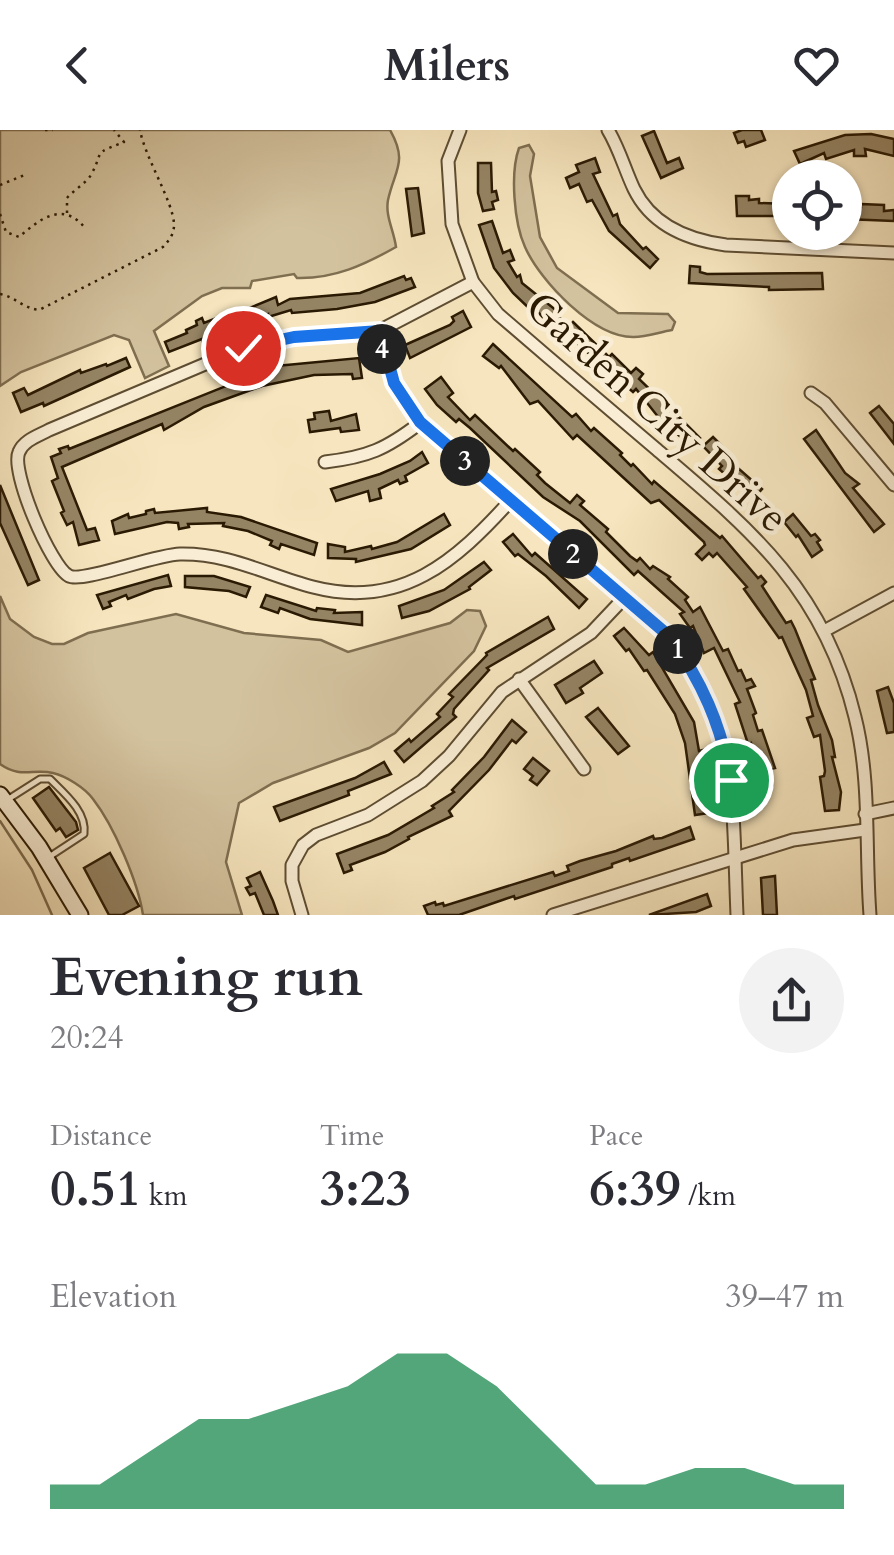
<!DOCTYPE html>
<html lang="en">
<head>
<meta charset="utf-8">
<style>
  body { margin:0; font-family:Cardo,serif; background:#f2f2f3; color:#2b2b33; height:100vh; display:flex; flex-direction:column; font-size:38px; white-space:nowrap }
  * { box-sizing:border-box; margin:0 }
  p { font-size:32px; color:#7c7c81 }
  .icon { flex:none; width:55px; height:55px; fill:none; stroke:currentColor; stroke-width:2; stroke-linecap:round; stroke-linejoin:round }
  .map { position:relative; height:785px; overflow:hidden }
  .details { display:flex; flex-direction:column; background:#fff; flex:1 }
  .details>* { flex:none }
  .controls { position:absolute; left:772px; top:30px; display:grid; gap:20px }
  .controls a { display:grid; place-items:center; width:90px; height:90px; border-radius:50%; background:#fff; box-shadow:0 2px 8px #0004; font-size:50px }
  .pin { position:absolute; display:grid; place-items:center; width:85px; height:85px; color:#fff; margin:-42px; border:5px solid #fff; border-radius:50%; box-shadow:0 2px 10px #0007 }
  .km { position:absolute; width:50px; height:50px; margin:-25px; border-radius:50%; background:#222; color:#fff; font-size:28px; line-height:50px; text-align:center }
  .round { display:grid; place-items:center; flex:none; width:105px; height:105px; border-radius:52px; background:#f2f2f3 }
  .headline { display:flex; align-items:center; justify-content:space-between; height:170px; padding:0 50px }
  h1 { font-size:55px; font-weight:700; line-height:75px }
  .metrics { display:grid; grid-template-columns:repeat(3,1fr); gap:15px; height:170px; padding:10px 50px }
  .metrics div { display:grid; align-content:center }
  .metrics b { font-size:50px; font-weight:700 }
  .metrics small { font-size:28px; font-weight:400 }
  .metrics p { font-size:28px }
  .chart { height:280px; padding:20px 50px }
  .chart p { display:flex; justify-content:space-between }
  .chart svg { width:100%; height:180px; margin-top:10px; fill:#0b8043; opacity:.7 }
  header { display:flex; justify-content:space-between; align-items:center; height:130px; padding:0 50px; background:#fff; font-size:45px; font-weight:700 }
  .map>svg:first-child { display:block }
  .green { fill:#d3c29e; stroke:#7f6e50; stroke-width:2.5 }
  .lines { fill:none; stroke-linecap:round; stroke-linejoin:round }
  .stream { stroke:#7b6a4d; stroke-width:2.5 }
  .building { fill:#958464; stroke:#2b1a03; stroke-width:2.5 }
  .service-casing { stroke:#5e4d32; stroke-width:9 }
  .minor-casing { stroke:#5e4d32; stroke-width:15 }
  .secondary-casing { stroke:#2b1a03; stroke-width:19 }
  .path { stroke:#2b1a03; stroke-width:2.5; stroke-dasharray:2.5 5; stroke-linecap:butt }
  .service { stroke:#f9eed5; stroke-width:5 }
  .minor { stroke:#f9eed5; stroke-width:11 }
  .secondary { stroke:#f9eed5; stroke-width:15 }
  .route-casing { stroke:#fff; stroke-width:20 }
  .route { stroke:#1a73e8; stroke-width:12 }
  .labels { text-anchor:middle; stroke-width:9; stroke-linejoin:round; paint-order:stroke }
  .street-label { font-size:42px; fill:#2b1a03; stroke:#f9eed5 }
</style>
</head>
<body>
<header><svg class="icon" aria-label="back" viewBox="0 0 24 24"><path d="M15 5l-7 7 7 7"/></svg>Milers<svg class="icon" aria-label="heart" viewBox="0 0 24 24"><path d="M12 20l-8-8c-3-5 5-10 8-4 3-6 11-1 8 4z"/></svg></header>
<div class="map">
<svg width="894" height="785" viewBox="0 0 894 785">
  <rect width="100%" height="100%" fill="#f6e5be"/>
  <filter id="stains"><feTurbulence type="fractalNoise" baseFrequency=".002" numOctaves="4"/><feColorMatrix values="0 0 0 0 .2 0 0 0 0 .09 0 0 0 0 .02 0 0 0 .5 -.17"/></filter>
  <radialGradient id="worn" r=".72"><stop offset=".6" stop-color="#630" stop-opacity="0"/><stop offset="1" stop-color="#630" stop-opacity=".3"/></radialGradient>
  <!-- green -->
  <g class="green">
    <path d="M0,0H390C408,32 395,39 388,70C385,86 394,101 396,117C364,135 334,149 297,148L294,144L252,151L250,158H222L202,166L154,201L169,236L145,248L129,210L114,205L21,242L0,256Z"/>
    <path d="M529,15L534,24L530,46L540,107L557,138L618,183L668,184L675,192L672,200C660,202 646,207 634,207C594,208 540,151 525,117C514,93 510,43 519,18Z"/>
    <path d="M0,466L10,489L34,507L52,514H64L88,503L176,484L244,503L321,510L348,522L450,493L467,480L480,481L486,496L474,521L395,603L369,618L273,653L239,673L226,732L242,785H143C138,752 114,696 93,669C85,658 66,646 53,643C33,638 21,649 0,634Z"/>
  </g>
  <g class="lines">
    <!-- stream -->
    <path class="stream" d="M0,691L32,740L52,785"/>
  </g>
  <!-- building -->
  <g class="building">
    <path d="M742,0H761L765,10L746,17L744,11L738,13L734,3Z"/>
    <path d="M654,1L667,33L679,28L683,38L661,48L642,6Z"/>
    <path d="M871,4L894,9V26L865,19L866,26H854V20L826,29L824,23L800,34L794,21L845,5Z"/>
    <path d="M595,28L600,42L593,44L613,86L617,84L620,94L643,119L646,117L658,129L650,138L609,101L592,70L587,72L579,54L570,58L566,48L579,42L576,35Z"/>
    <path d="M478,33H491L492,62L496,61L498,70L492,72L494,79L483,81L478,63Z"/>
    <path d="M418,58L424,103L412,106L406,59Z"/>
    <path d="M736,66H749V70L759,69V73L789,74L788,86H737Z"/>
    <path d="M861,74L884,75V81L894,80V91L845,89V77H861Z"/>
    <path d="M492,91L503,123L510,120L514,130L508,132L517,147L520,145L522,153L557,181L555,183L562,190L553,198L535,179L533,182L513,163L494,138L479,95Z"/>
    <path d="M690,136L700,137V142L707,144L822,143L823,159L769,160V157L689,153Z"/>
    <path d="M404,146L406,150L411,148L415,157L375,172L337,179L292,183L291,180L268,187V184L209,206L211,209L203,212L202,209L169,222L165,212L187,203L186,200L197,195L196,191L202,188L204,193L227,184L228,187L276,167L278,175L290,169L360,163Z"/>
    <path d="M463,181L471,197L410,228L405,215L450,195L454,191L452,187Z"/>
    <path d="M573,192L609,227L612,224L631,243L636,238L643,244L639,249L669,278L672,275L679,281L676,284L700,308L692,317L659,288L636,259L633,262L564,202Z"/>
    <path d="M493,214L572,287L576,284L591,301L594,298L622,323L620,325L631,336L633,334L652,354L654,351L720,408L722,406L758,448L761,446L766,452L762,456L786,493L791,491L795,499L815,549L811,550L818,575L832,610L835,627H832L841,662L839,680L825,681L820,647L824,646L825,641L820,605L814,607L807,588L813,586L806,560L782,507L779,508L744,459L747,457L717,423L713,427L709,423L702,430L696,424L705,415L704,412L659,370L651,373L577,305L573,309L538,271L530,274L501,236L499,238L483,226Z"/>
    <path d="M126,228L130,237L44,276L43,273L21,282L13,263L24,258L28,265L80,240L81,243L106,234L107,236Z"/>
    <path d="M359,228L362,248L353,249L352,244L314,245L262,256L204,277L164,300L162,294L62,337L87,400L95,398L99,410L79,415L73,392L67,395L61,383L64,381L52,351L58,348L51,327L61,323L59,319L68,316L69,319L276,236Z"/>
    <path d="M441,247L453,263L448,267L470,290L475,285L513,321L515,319L540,342L537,345L545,353L570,373L577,365L584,371L580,375L608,399L606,402L630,426L637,431L640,428L650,439L653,436L670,447L668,449L688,467L685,470L693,482L700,477L723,521L728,519L738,541L741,540L746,551L751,549L755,556L747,559L756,583L753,585L758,601L762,600L775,638L770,639L772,655L765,656L766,662L755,664L753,650L758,649L751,613L748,614L735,574L740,572L714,518L704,523L693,496L690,498L680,484L684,482L638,441L634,445L580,391L543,367L470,298L459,289L456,292L437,275L425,259Z"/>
    <path d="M879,276L894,294V314L870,283Z"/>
    <path d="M329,281L331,291L356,284L359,300L341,302L340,298L310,302L308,290L315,289L314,283Z"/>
    <path d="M816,300L845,343L859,354L853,358L884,394L874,402L804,309Z"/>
    <path d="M713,307L727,321L723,325L762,359L753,369L719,339L722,336L703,316Z"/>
    <path d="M422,322L428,333L405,346L407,351L400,354L398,350L379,359L381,368L370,371L368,361L336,371L331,359L380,344L410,331Z"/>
    <path d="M0,355L39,450L28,455L0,393Z"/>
    <path d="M207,378V382L241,387L317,413L314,425L281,414L279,419L270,415L272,411L248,401L223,396L224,393L188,394L189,397L179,399L178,393L167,392L115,404L112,391L128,384L129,388L146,384V381L154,379L155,383Z"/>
    <path d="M444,384L450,395L411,419L356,432V429L328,428V414L345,417V422L371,416L372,419L397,412Z"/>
    <path d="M793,384L811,406L815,404L820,410L817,412L822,420L812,427L798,405L796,407L784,392Z"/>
    <path d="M513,404L532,426L535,423L587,469L579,478L546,446L518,424L515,426L503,412Z"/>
    <path d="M484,432L491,440L469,457L470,459L429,481L402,488L399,476L444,460Z"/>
    <path d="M168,445L171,456L154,459L128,469L126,465L109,472L111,476L103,479L97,465Z"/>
    <path d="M185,446H214L250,457L246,467L229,461L185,457Z"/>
    <path d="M266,465L316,481L317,478L335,480L334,483L362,482V495L310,489L280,478L278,483L261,477Z"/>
    <path d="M548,487L554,499L487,538L489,540L454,579L453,584L456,587L404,632L395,621L409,609L411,612L440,587L437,584L453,567L449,564L487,525L486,523Z"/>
    <path d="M624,498L649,525L653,522L694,592L699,621L703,620L706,629L700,631L709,683L695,685L685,613L675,584L647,540L644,541L629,519L626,521L614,506Z"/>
    <path d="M594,531L602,543L580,558L583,563L566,573L555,555Z"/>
    <path d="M888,557L894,573V602L887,603L877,561Z"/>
    <path d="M598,578L629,616L618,624L586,587Z"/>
    <path d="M512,590L526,602L516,613L512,610L489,640L449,681L452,686L408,707L409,709L385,722L350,735L352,740L344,743L337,724L388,705L434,678L432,676L454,662L452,660L484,627Z"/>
    <path d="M533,628L549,641L537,655L530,650L533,646L524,639Z"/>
    <path d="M384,632L391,644L348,661L349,665L280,691L274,677L355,648Z"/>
    <path d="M49,657L76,692L78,700L66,707L60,698L56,701L33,668Z"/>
    <path d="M690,697L694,709L630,731L629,728L612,734V737L515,769L514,766L459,785H428L424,776L435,772L436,775L443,773L444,776L553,742L555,746L569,741L567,736L580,731L616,721L653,706L654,709L662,708Z"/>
    <path d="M110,723L139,776L122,785H109L84,738Z"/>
    <path d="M260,742L273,771L278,785H264L255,763L250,765L246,758L251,756L247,748Z"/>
    <path d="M775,746L777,785H763L761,748Z"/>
    <path d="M707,764L711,776L696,782L649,785Z"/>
  </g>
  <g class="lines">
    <!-- service casing -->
    <g class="service-casing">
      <path id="service" d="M7,670L40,649H50C65,664 87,682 84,704L49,727"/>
    </g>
    <!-- minor casing -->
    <g class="minor-casing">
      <g id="minor">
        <path d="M460,0L448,31L452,94L473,152L498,184C550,229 602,273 655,318C750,399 824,459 855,587C871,650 865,720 870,785"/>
        <path d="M608,0C619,18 625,40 634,59C652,96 688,110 726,115L894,123"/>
        <path d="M473,152L379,201L294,207L243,218L49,300C38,306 24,310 19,322C10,341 51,437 69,446C83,453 153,425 180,424C229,423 267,445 313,457C401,480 456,431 511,370"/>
        <path d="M379,201C385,236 400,263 420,293L669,507C740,603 732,672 737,785"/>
        <path d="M811,263L825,273L894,355"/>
        <path d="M325,332C368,327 386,319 420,293"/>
        <path d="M824,501L894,463"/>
        <path d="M519,549L584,639"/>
        <path d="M865,684L894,678"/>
        <path d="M302,785L292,751V735L303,715L316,705L368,685L422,651L449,626L502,562L591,503L625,467"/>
        <path d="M553,785L793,710L865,700"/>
      </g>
    </g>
    <!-- secondary casing -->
    <g class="secondary-casing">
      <path id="secondary" d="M0,665L39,717L80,785"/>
    </g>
    <!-- path -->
    <g class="path">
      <path d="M45,0H53"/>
      <path d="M0,55L27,44"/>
      <path d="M67,83V68C74,60 86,53 91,45C105,19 91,25 124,12L114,0"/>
      <path d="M0,84L6,102L19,107C41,88 63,71 85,98"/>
      <path d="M0,164C15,167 23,178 39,180L163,117C169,110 174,105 174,95C174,73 145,28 140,0"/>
    </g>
    <!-- service -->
    <use href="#service" class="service"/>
    <!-- minor -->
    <use href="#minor" class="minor"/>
    <!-- secondary -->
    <use href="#secondary" class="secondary"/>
  </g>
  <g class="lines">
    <!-- route casing -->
    <g class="route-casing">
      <path id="route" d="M243,218L294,207L380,201L394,253L420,292L669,506C702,551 721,595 731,650"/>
    </g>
    <!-- route -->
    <use href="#route" class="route"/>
  </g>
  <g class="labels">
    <!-- street labels -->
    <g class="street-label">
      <text transform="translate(658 281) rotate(42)" y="15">Garden City Drive</text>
    </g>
  </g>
  <rect width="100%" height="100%" filter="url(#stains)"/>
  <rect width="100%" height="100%" fill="url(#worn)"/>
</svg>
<div class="controls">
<a><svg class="icon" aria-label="locate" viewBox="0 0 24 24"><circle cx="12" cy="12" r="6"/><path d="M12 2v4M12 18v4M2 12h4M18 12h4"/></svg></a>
</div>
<div class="pin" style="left:731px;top:650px;background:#1e9e55"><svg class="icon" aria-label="arrive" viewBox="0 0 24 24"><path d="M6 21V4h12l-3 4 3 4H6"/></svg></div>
<div class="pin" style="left:243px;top:218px;background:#d93025"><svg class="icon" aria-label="check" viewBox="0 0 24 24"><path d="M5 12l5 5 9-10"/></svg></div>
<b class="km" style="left:678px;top:519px">1</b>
<b class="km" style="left:573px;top:424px">2</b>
<b class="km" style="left:465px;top:331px">3</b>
<b class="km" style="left:382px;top:219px">4</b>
</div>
<section class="details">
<div class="headline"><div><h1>Evening run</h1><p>20:24</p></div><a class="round"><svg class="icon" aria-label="share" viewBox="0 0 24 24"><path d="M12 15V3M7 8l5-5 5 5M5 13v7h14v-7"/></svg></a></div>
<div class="metrics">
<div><p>Distance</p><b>0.51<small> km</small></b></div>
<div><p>Time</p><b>3:23</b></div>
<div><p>Pace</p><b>6:39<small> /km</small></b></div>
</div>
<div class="chart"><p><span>Elevation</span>39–47 m</p>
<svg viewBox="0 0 160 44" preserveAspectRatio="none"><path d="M0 44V38L10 38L20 30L30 22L40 22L50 18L60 14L70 6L80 6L90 14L100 26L110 38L120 38L130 34L140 34L150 38L160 38V44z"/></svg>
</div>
</section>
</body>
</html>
